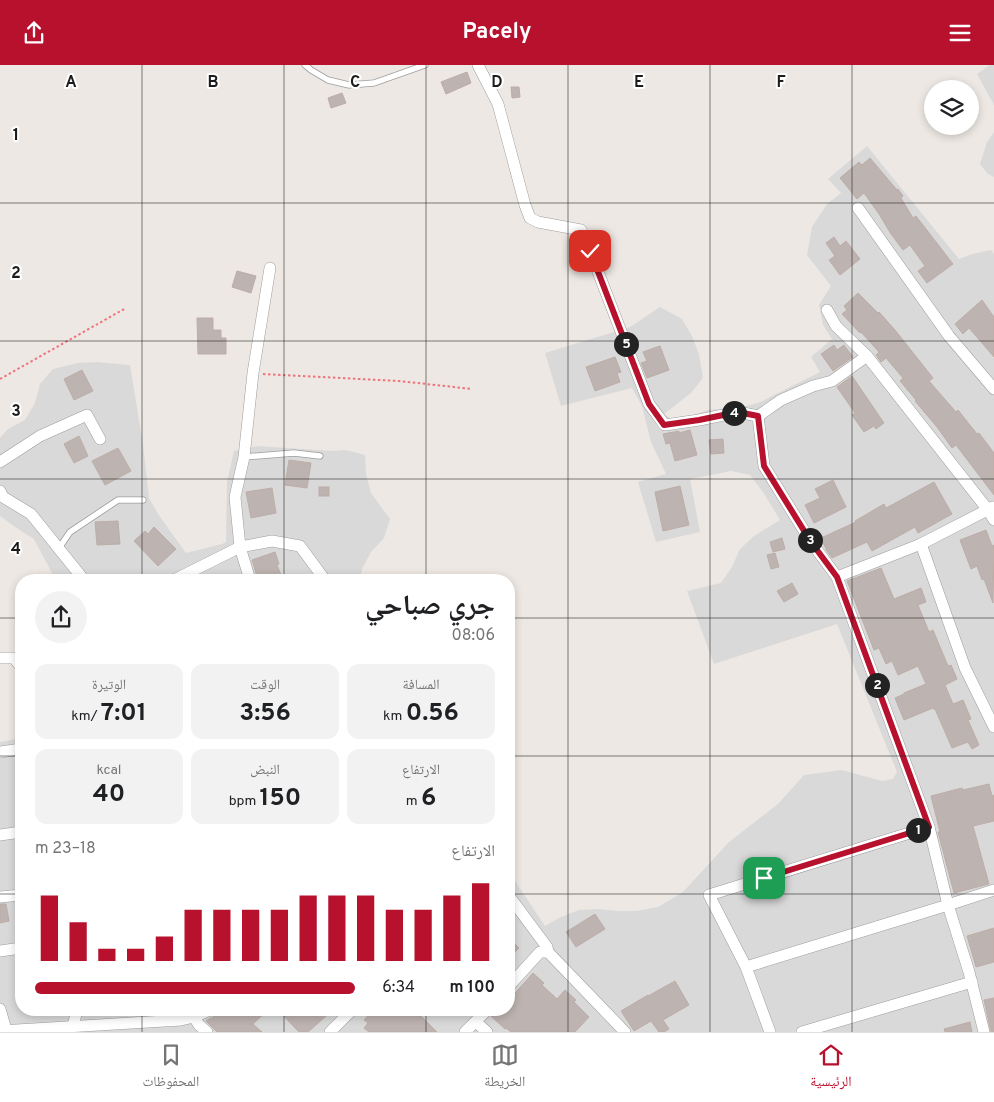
<!DOCTYPE html>
<html lang="ar">
<head>
<meta charset="utf-8">
<style>
  body { margin:0; font-family:Overpass,"Noto Naskh Arabic",sans-serif; background:#f2f2f2; color:#202124; direction:rtl; height:100vh; display:flex; flex-direction:column; font-size:19px; white-space:nowrap }
  * { box-sizing:border-box; margin:0 }
  p { font-size:16px; color:#757577 }
  .icon { flex:none; width:28px; height:28px; fill:none; stroke:currentColor; stroke-width:2; stroke-linecap:round; stroke-linejoin:round }
  .map { position:relative; flex:1; overflow:hidden; direction:ltr }
  .side { position:absolute; left:15px; top:509px; width:500px; height:442px; display:flex; flex-direction:column; background:#fff; border-radius:20px; box-shadow:0 2px 8px #0003; direction:rtl }
  .side>* { flex:none }
  .buttons { position:absolute; left:924px; top:15px; display:grid; gap:10px }
  .buttons a { display:grid; place-items:center; width:55px; height:55px; border-radius:50%; background:#fff; box-shadow:0 2px 8px #0003; font-size:25px }
  .pin { position:absolute; display:grid; place-items:center; width:42px; height:42px; color:#fff; margin:-21px; border-radius:10px; box-shadow:0 2px 8px #0006 }
  .km { position:absolute; width:25px; height:25px; margin:-12px; border-radius:50%; background:#222; color:#fff; font-size:14px; line-height:25px; text-align:center }
  .round { display:grid; place-items:center; flex:none; width:52px; height:52px; border-radius:26px; background:#f2f2f2 }
  .headline { display:flex; align-items:center; justify-content:space-between; height:85px; padding:0 20px }
  h1 { font-size:28px; font-weight:700; line-height:38px }
  .metrics { display:grid; grid-template-columns:repeat(3,1fr); gap:8px; height:85px; padding:5px 20px }
  .metrics div { display:grid; align-content:center; border-radius:12px; background:#f2f2f2; text-align:center }
  .metrics b { font-size:25px; font-weight:700 }
  .metrics small { font-size:14px; font-weight:400 }
  .metrics p { font-size:14px }
  .chart { height:140px; padding:10px 20px }
  .chart p { display:flex; justify-content:space-between }
  .chart svg { width:100%; height:90px; margin-top:5px; stroke:#b8112e; stroke-width:6 }
  ul { padding:0 20px; list-style:none; font-size:16px }
  li { display:grid; grid-template-columns:80px 60px 1fr; align-items:center; height:38px }
  li i { height:12px; border-radius:6px; background:#b8112e }
  header { display:flex; justify-content:space-between; align-items:center; height:65px; padding:0 20px; background:#b8112e; color:#fff; font-size:22px; font-weight:700 }
  .dock { display:flex; justify-content:space-around; align-items:center; height:70px; border-top:1px solid #e0e0e0; background:#fff; font-size:14px; color:#757577 }
  .dock a { display:grid; justify-items:center; gap:2px }
  .dock .current { color:#b8112e }
  .map>svg:first-child { display:block }
  .residential { fill:#dad9da }
  .building { fill:#bdb3b0; stroke:#bdada7 }
  .lines { fill:none; stroke-linecap:round; stroke-linejoin:round }
  .lane-casing { stroke:#9d9d9d; stroke-width:7 }
  .street-casing { stroke:#9d9d9d; stroke-width:12 }
  .path { stroke:#ed747d; stroke-width:2; stroke-dasharray:2.5 2.5; stroke-linecap:butt }
  .lane { stroke:#fff; stroke-width:5.5 }
  .street { stroke:#fff; stroke-width:11 }
  .route-casing { stroke:#fff; stroke-width:10 }
  .route { stroke:#b8112e; stroke-width:6 }
  .grid { fill:none; stroke:#1c1c1c; stroke-width:1; stroke-opacity:0.55 }
  .grid-label { font-size:16px; text-anchor:middle; font-weight:bold; fill:#1c1c1c; stroke:#fff; stroke-width:4; stroke-linejoin:round; paint-order:stroke }
</style>
</head>
<body>
<header><svg class="icon" aria-label="menu" viewBox="0 0 24 24"><path d="M4 6h16M4 12h16M4 18h16"/></svg>Pacely<svg class="icon" aria-label="share" viewBox="0 0 24 24"><path d="M12 15V3M7 8l5-5 5 5M5 13v7h14v-7"/></svg></header>
<div class="map">
<svg width="994" height="967" viewBox="0 0 994 967">
  <rect width="100%" height="100%" fill="#ede8e3"/>
  <!-- residential -->
  <g class="residential">
    <path d="M990,0H994V40L977,9Z"/>
    <path d="M994,67V112L988,109L980,99L987,77Z"/>
    <path d="M867,81L959,194L972,189L991,185L994,189V967H0V677L21,673V945H509V807L545,861L561,852L579,845L598,844L617,846H637L658,842L683,827L729,777L778,739L804,710L842,705L882,716L893,714L897,707L837,559L714,599L687,526L721,518L732,502L740,484L754,471L780,455L763,427L750,410L731,406L690,414L700,467L656,477L638,417L666,409L651,377L642,341L632,323L561,341L545,288L630,262L660,242L682,254L692,271L699,289L703,313L691,328L664,349L671,354L690,351L708,345L737,343L758,338L820,307L811,292L832,274L823,260L819,240L831,221L807,190L812,162L827,139L841,128L828,114Z"/>
    <path d="M97,297L130,300L143,379L149,433L158,449L186,488L222,479L226,477L227,417L234,386L257,381L333,386L346,385L365,390L366,409L371,428L390,454L384,473L371,487L362,504L360,515H59L52,508L34,474L18,464L0,451V373L8,364L25,355L35,338L40,319L53,304L78,298Z"/>
  </g>
  <!-- building -->
  <g class="building">
    <path d="M467,7L471,18L446,29L441,17Z"/>
    <path d="M511,22H519L520,32L512,33Z"/>
    <path d="M342,28L346,38L331,43L328,33Z"/>
    <path d="M870,93L897,125L898,124L903,131L901,133L913,153L916,151L953,199L927,218L918,206L925,201L910,180L903,185L891,169L879,149L864,128L857,134L840,113L859,97L862,100Z"/>
    <path d="M834,172L840,181L846,176L860,194L840,210L829,195L835,191L826,178Z"/>
    <path d="M237,206L256,211L251,228L232,222Z"/>
    <path d="M858,228L878,248L879,247L895,265L933,313L929,316L956,347L958,345L977,369L979,368L994,388V430L956,380L952,383L937,362L915,336L916,335L900,316L903,313L886,293L881,297L876,290L879,287L861,267L860,268L842,249L847,245L844,241Z"/>
    <path d="M982,235L994,252V292L969,263L963,269L955,259Z"/>
    <path d="M197,253H213V265H221V273H226V289H198Z"/>
    <path d="M834,280L837,285L844,280L853,292L833,306L821,289Z"/>
    <path d="M660,281L669,305L647,313L641,298L647,296L643,287Z"/>
    <path d="M615,292L621,307L617,308L620,317L595,326L586,302Z"/>
    <path d="M82,305L93,326L74,335L64,314Z"/>
    <path d="M852,311L884,358L876,364L874,361L864,367L852,350L855,348L837,322Z"/>
    <path d="M690,365L697,390L675,396L670,378L666,379L663,369L679,366V368Z"/>
    <path d="M79,371L88,391L74,398L64,379Z"/>
    <path d="M723,374L724,388L711,389L709,375Z"/>
    <path d="M118,383L131,406L105,420L92,396Z"/>
    <path d="M289,395L311,398L307,423L285,420Z"/>
    <path d="M833,415L846,442L814,458L805,440L820,433L815,424Z"/>
    <path d="M934,417L952,449L918,468L915,462L872,486L867,477L832,493L827,486L821,473L856,457L855,456L884,439L886,443Z"/>
    <path d="M680,421L689,460L663,466L655,427Z"/>
    <rect x="319" y="422" width="10" height="9"/>
    <path d="M272,423L276,448L251,453L246,427Z"/>
    <path d="M118,456L120,479L97,480L95,457Z"/>
    <path d="M154,462L176,484L158,501L134,476L145,466L148,469Z"/>
    <path d="M986,465L992,481L994,480L993,538L984,514L982,515L977,501L971,504L960,475Z"/>
    <path d="M782,473L785,484L773,487L770,477Z"/>
    <path d="M275,487L279,499L277,500L281,510H279L280,513L275,515H258L252,495Z"/>
    <path d="M775,488L779,502L771,504L767,490Z"/>
    <path d="M881,503L894,534L921,523L926,537L918,540L929,567L933,565L948,601L951,600L957,614L945,620L953,639L963,635L971,654L968,655L979,680L972,684L968,677L952,683L935,644H933V643L904,655L895,633L904,629V628L926,619L918,601L898,610L892,596L886,599L879,583L874,585L847,516Z"/>
    <path d="M792,518L798,529L784,537L777,526Z"/>
    <path d="M989,719L992,731L994,730V756L973,761L989,819L954,828L938,767H940L931,731L962,723L963,725Z"/>
    <path d="M0,839H6L9,856L0,858Z"/>
    <path d="M595,849L605,864L576,882L566,867Z"/>
    <path d="M994,863V897L976,902L967,871Z"/>
    <path d="M509,873L519,883L509,893Z"/>
    <path d="M533,908L544,918L542,920L557,934L565,925L576,935L574,937L589,952L575,967H511L506,963L505,964L491,951L495,945H509V935Z"/>
    <path d="M675,916L689,940L663,955L669,964L664,967H659L651,956L634,966L621,946L648,930V931Z"/>
    <path d="M994,933V967H991L984,935Z"/>
    <path d="M220,945H268L253,959L262,967H217L206,956L213,952Z"/>
    <path d="M278,945H333L308,967H299Z"/>
    <path d="M373,945H415L437,967H369L364,963L368,958L364,955Z"/>
    <path d="M970,957L972,967H945L944,964Z"/>
  </g>
  <g class="lines">
    <!-- lane casing -->
    <g class="lane-casing">
      <g id="lane">
        <path d="M305,0L311,5L328,15L349,20L374,18L425,0"/>
        <path d="M244,392L294,388L320,391"/>
        <path d="M59,483L70,467L118,435H143"/>
      </g>
    </g>
    <!-- street casing -->
    <g class="street-casing">
      <g id="street">
        <path d="M478,0L498,39L525,140L530,153L538,157L581,165L590,186L649,339L665,360L699,355L738,347L758,351L781,335L813,321L832,316L867,291"/>
        <path d="M858,143L949,271L994,324"/>
        <path d="M827,245L836,261L867,291L988,445L994,455"/>
        <path d="M758,351L764,401L811,477L837,512L929,762"/>
        <path d="M0,397L40,371L87,350L100,374"/>
        <path d="M0,426L3,432L31,449L84,515"/>
        <path d="M921,479L965,603L994,662"/>
        <path d="M837,512L921,479L993,442"/>
        <path d="M174,515L240,482L272,476L300,481L325,515"/>
        <path d="M250,515L240,482L235,432L244,392L253,308L270,203"/>
        <path d="M0,593H14L21,602"/>
        <path d="M0,687L21,684"/>
        <path d="M0,770L21,767"/>
        <path d="M509,831L547,882L548,887H540L509,921"/>
        <path d="M0,832L21,830"/>
        <path d="M0,886L21,883"/>
        <path d="M548,887L625,967"/>
        <path d="M746,902L709,830L929,762L948,840L746,902L770,967"/>
        <path d="M0,944L6,965"/>
        <path d="M194,952L199,960L207,967"/>
        <path d="M476,957L487,967"/>
        <path d="M73,961L77,945"/>
        <path d="M0,966L181,955L194,952L210,945"/>
        <path d="M330,967L352,945"/>
        <path d="M465,967L487,945"/>
        <path d="M802,967L972,917"/>
        <path d="M984,967L969,907L948,840L994,825"/>
      </g>
    </g>
    <!-- path -->
    <g class="path">
      <path d="M263,309L399,316L472,324"/>
      <path d="M0,314L126,243"/>
    </g>
    <!-- lane -->
    <use href="#lane" class="lane"/>
    <!-- street -->
    <use href="#street" class="street"/>
  </g>
  <g class="lines">
    <!-- route casing -->
    <g class="route-casing">
      <path id="route" d="M590,186L649,339L664,360L699,355L738,347L758,351L764,401L811,477L837,512L929,762L764,813"/>
    </g>
    <!-- route -->
    <use href="#route" class="route"/>
  </g>
  <!-- grid -->
  <path class="grid" d="M142,0V515M284,0V515M426,0V515M568,0V967M710,0V967M852,0V967M0,138H994M0,276H994M0,414H994M0,553H21M509,553H994M0,691H21M509,691H994M0,829H21M509,829H994M142,945V967M284,945V967M426,945V967"/>
  <g class="grid-label">
    <text x="71" y="22">A</text>
    <text x="213" y="22">B</text>
    <text x="355" y="22">C</text>
    <text x="497" y="22">D</text>
    <text x="639" y="22">E</text>
    <text x="781" y="22">F</text>
    <text x="16" y="75">1</text>
    <text x="16" y="213">2</text>
    <text x="16" y="351">3</text>
    <text x="16" y="489">4</text>
  </g>
</svg>
<div class="buttons">
<a><svg class="icon" aria-label="layers" viewBox="0 0 24 24"><path d="M12 4l9 5-9 5-9-5zM3 14l9 5 9-5"/></svg></a>
</div>
<div class="pin" style="left:764px;top:813px;background:#1e9e55"><svg class="icon" aria-label="arrive" viewBox="0 0 24 24"><path d="M6 21V4h12l-3 4 3 4H6"/></svg></div>
<div class="pin" style="left:590px;top:186px;background:#d93025"><svg class="icon" aria-label="check" viewBox="0 0 24 24"><path d="M5 12l5 5 9-10"/></svg></div>
<b class="km" style="left:918px;top:765px">1</b>
<b class="km" style="left:877px;top:620px">2</b>
<b class="km" style="left:810px;top:475px">3</b>
<b class="km" style="left:734px;top:348px">4</b>
<b class="km" style="left:626px;top:279px">5</b>
<section class="side">
<div class="headline"><div><h1>جري صباحي</h1><p>08:06</p></div><a class="round"><svg class="icon" aria-label="share" viewBox="0 0 24 24"><path d="M12 15V3M7 8l5-5 5 5M5 13v7h14v-7"/></svg></a></div>
<div class="metrics">
<div><p>المسافة</p><b>0.56<small> km</small></b></div>
<div><p>الوقت</p><b>3:56</b></div>
<div><p>الوتيرة</p><b>7:01<small> /km</small></b></div>
</div>
<div class="metrics">
<div><p>الارتفاع</p><b>6<small> m</small></b></div>
<div><p>النبض</p><b>150<small> bpm</small></b></div>
<div><p>kcal</p><b>40</b></div>
</div>
<div class="chart"><p><span>الارتفاع</span>18–23 m</p>
<svg viewBox="0 0 160 44" preserveAspectRatio="none"><path d="M5 44V12M15 44V25M25 44V38M35 44V38M45 44V32M55 44V19M65 44V19M75 44V19M85 44V19M95 44V12M105 44V12M115 44V12M125 44V19M135 44V19M145 44V12M155 44V6"/></svg>
</div>
<ul>
<li><b>100 m</b>6:34<i style="width:100%"></i></li>
</ul>
</section>
</div>
<nav class="dock">
<a class="current"><svg class="icon" aria-label="home" viewBox="0 0 24 24"><path d="M3 11l9-7 9 7M6 9v11h12V9"/></svg>الرئيسية</a>
<a><svg class="icon" aria-label="map" viewBox="0 0 24 24"><path d="M3 6l6-2 6 2 6-2v14l-6 2-6-2-6 2zM9 4v14M15 6v14"/></svg>الخريطة</a>
<a><svg class="icon" aria-label="saved" viewBox="0 0 24 24"><path d="M7 4h10v16l-5-4-5 4z"/></svg>المحفوظات</a>
</nav>
</body>
</html>
